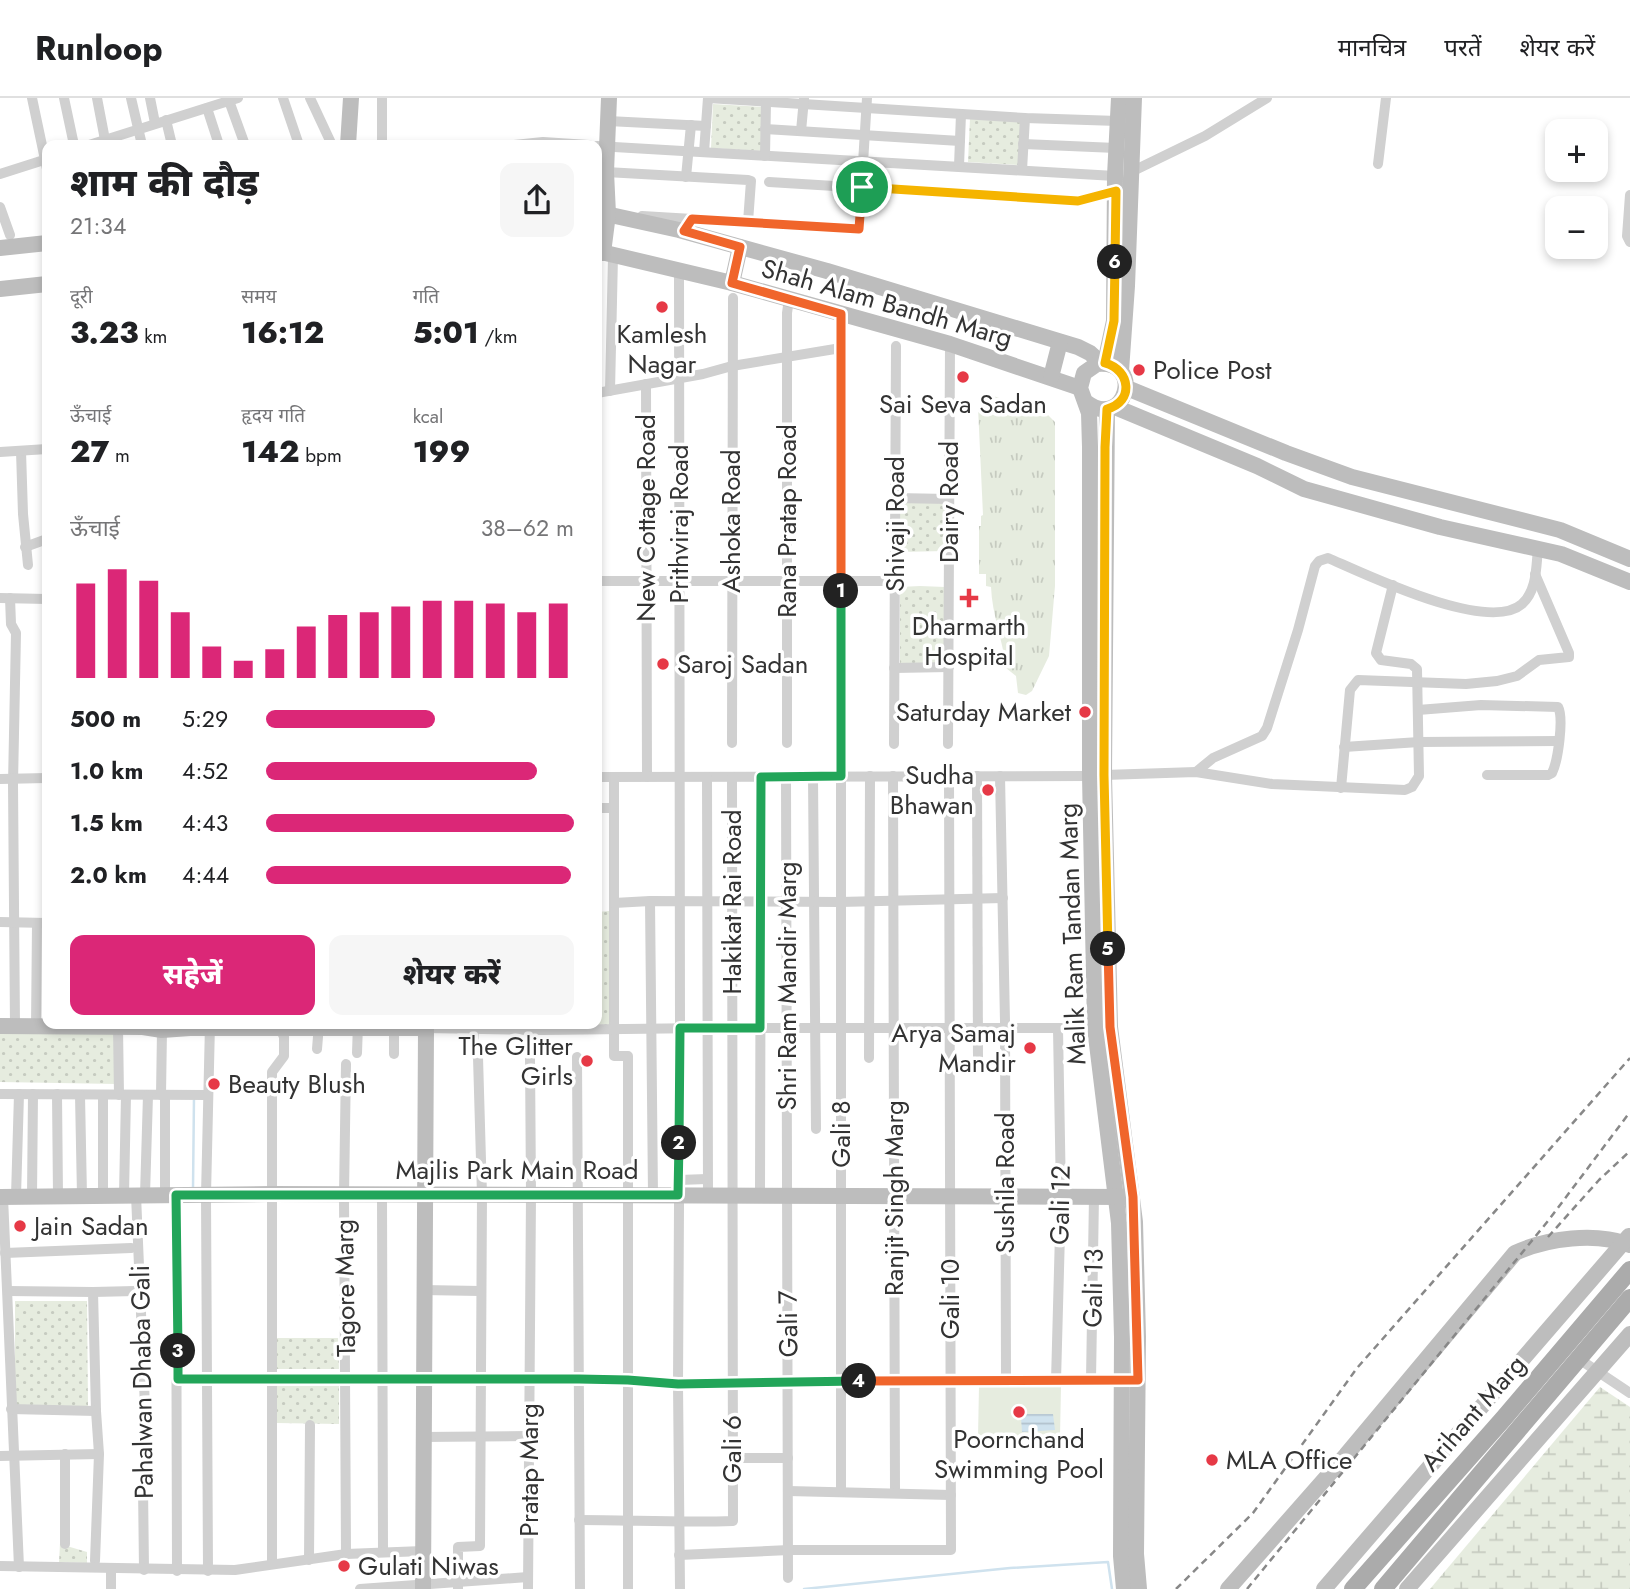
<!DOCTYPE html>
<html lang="hi">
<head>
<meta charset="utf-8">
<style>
  body { margin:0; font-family:Jost,"Noto Sans Devanagari",sans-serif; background:#f6f6f6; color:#202124; height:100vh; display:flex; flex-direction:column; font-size:26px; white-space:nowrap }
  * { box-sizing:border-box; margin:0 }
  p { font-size:23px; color:#757577 }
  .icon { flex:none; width:38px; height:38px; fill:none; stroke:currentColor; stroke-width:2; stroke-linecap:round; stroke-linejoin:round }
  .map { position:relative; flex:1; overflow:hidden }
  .side { position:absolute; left:42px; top:42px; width:560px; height:889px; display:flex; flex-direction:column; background:#fff; border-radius:14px; box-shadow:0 4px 10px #0003 }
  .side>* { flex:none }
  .tools { position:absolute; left:1545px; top:21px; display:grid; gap:14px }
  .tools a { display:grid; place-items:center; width:63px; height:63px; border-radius:14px; background:#fff; box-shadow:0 4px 10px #0003; font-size:35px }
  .pin { position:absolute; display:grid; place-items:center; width:60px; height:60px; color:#fff; margin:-30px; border:4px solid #fff; border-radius:50%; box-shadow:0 2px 7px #0007 }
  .km { position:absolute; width:35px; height:35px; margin:-18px; border-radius:50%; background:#222; color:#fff; font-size:19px; line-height:35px; text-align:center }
  .round { display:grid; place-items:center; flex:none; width:74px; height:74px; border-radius:14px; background:#f6f6f6 }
  .head { display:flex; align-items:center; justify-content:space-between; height:119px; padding:0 28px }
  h1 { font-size:38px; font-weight:800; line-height:52px }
  .metrics { display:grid; grid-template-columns:repeat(3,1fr); gap:10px; height:119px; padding:7px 28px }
  .metrics div { display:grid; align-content:center }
  .metrics b { font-size:30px; font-weight:800 }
  .metrics small { font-size:19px; font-weight:400 }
  .metrics p { font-size:19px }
  .chart { height:196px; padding:14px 28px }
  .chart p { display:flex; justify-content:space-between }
  .chart svg { width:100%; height:126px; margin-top:7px; stroke:#db2777; stroke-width:6 }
  .primary-button { display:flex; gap:14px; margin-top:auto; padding:14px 28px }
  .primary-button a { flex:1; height:80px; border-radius:14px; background:#db2777; color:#fff; font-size:28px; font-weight:800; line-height:80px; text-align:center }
  .primary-button a+a { background:#f6f6f6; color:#202124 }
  ul { padding:0 28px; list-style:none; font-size:23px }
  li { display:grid; grid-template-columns:112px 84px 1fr; align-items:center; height:52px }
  li i { height:18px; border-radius:9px; background:#db2777 }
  header { display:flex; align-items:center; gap:42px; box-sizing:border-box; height:98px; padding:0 35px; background:#fff; border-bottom:2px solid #e0e0e0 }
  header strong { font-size:33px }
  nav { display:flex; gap:38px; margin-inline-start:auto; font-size:24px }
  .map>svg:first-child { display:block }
  .grass { fill:url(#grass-tufts) }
  .wetland { fill:url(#wetland-marsh) }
  .park { fill:url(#park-dots) }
  .pitch { fill:#e6ecdf }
  .water { fill:url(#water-rules) }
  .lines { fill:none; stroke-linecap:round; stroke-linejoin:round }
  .stream { stroke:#cfe2ee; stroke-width:2.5 }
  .street { stroke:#d0d0d0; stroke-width:10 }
  .secondary { stroke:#bdbdbd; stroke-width:16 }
  .primary { stroke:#ababab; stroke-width:18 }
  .rail { stroke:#888; stroke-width:2.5; stroke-dasharray:7 5; stroke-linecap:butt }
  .split-1-casing { stroke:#fff; stroke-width:14 }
  .split-2-casing { stroke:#fff; stroke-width:14 }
  .split-3-casing { stroke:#fff; stroke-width:14 }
  .split-4-casing { stroke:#fff; stroke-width:14 }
  .split-5-casing { stroke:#fff; stroke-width:14 }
  .split-6-casing { stroke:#fff; stroke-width:14 }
  .split-7-casing { stroke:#fff; stroke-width:14 }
  .split-1 { stroke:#f0652b; stroke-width:9 }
  .split-2 { stroke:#22a559; stroke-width:9 }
  .split-3 { stroke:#22a559; stroke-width:9 }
  .split-4 { stroke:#22a559; stroke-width:9 }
  .split-5 { stroke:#f0652b; stroke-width:9 }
  .split-6 { stroke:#f5b400; stroke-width:9 }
  .split-7 { stroke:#f5b400; stroke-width:9 }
  .poi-dot { fill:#e63946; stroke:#fff; stroke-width:2.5 }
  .labels { text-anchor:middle; stroke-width:7; stroke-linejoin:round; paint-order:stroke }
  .street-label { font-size:26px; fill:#333; stroke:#fff }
  .poi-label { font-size:26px; fill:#333; stroke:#fff; text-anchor:start }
</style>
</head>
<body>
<header>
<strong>Runloop</strong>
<nav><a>मानचित्र</a><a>परतें</a><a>शेयर करें</a></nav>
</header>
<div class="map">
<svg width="1630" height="1491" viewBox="0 0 1630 1491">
  <defs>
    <pattern id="grass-tufts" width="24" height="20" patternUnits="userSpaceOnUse" patternTransform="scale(1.75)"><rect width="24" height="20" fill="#e6ecdf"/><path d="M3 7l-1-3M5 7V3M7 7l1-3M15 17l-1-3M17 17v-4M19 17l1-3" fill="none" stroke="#c6cbc0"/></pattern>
    <pattern id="wetland-marsh" width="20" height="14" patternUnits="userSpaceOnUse" patternTransform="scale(1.75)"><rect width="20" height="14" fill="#e6ecdf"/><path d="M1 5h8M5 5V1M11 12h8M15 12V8" fill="none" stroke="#c6cbc0"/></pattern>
    <pattern id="park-dots" width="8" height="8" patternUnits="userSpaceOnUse" patternTransform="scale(1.75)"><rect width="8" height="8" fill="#e6ecdf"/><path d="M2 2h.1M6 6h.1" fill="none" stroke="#c6cbc0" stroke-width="1.8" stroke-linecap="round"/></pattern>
    <pattern id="water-rules" width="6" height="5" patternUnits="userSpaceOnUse" patternTransform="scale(1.75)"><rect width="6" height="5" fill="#cfe2ee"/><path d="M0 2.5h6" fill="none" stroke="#b2c2cd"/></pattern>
  </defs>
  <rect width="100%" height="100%" fill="#fff"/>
  <!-- grass -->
  <path class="grass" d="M987,296L1046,315L1055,324V488L1049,558L1032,593L1026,597L1018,595L1016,578L1006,570C1003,542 992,517 991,489L986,488V476H979V428H981V418L983,417L978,309H984V298Z"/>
  <!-- wetland -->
  <path class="wetland" d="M1600,1289L1630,1309V1491H1430Z"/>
  <!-- park -->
  <g class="park">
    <path d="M713,6L764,9L762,53L711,50Z"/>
    <path d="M970,20L1021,23L1018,67L968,64Z"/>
    <path d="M899,403H945V453L899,454Z"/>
    <path d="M920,488L945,489V566L900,565V489Z"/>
    <path d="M609,813L610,927L573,926H597V814Z"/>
    <path d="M0,933L116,935V986L0,984Z"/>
    <path d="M15,1203H87L88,1308H15Z"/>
    <path d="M277,1240H338L339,1271H277Z"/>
    <path d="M277,1288H339V1326L277,1325Z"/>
    <path d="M60,1446L87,1454V1465L59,1464Z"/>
  </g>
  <!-- pitch -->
  <path class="pitch" d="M979,1288L1061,1289L1060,1339H978Z"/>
  <!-- water -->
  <path class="water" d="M1023,1316H1053L1055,1332L1022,1334L1021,1319Z"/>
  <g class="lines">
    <!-- stream -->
    <g class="stream">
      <path d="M193,1090L194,999"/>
      <path d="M804,1491L1010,1470L1108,1464L1112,1491"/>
    </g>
    <!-- street -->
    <g class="street">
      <path d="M32,0L47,71"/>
      <path d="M64,0L74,47"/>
      <path d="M97,0L106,47"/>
      <path d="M131,0L142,47"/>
      <path d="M150,0L155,25"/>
      <path d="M228,0L245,47"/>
      <path d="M283,0L299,47"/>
      <path d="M310,0L332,47"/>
      <path d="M708,0L1025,20L1118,23"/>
      <path d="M207,10L219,47"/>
      <path d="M166,22L172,47"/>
      <path d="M608,23L706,28"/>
      <path d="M765,31L960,43"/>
      <path d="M801,33L804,1"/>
      <path d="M1023,46L1116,50"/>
      <path d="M89,47L238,0"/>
      <path d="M382,47V0"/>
      <path d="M514,47L543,44L589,47"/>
      <path d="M597,48L1115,78"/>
      <path d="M704,54L708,0"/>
      <path d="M765,58L766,4"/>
      <path d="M1378,66L1386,0"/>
      <path d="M959,68L961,16"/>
      <path d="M1022,72L1025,20"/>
      <path d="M606,74L748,82L751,83L748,124"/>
      <path d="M1131,74L1205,38L1267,0"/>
      <path d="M0,76L47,61"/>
      <path d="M686,79L691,27"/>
      <path d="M769,84L1078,103L1116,93"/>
      <path d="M1630,97L1627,138L1630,144"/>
      <path d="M0,109L10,137"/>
      <path d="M642,118L859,131L867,0"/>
      <path d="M679,173L680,930L678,1286L680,1491"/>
      <path d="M646,286L647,679"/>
      <path d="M610,293L613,158"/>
      <path d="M597,295L703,276L732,268L841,250"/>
      <path d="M21,353L23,416L28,467"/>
      <path d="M0,354L47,351"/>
      <path d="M895,400L949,401"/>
      <path d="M25,449L47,441"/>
      <path d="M597,483H895"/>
      <path d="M0,500L47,501"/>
      <path d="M10,500L11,526L16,535L13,686L15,929"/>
      <path d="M894,570L949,569"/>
      <path d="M1418,612L1481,607L1558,609C1564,620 1558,663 1552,675L1548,677H1487"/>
      <path d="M597,617V638"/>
      <path d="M732,645L733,200"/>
      <path d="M787,645V215L789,201"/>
      <path d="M894,646L896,248"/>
      <path d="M948,646L950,246"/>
      <path d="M1344,649L1419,644L1558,643"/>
      <path d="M1196,674L1213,660L1262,638L1267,630L1298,532L1315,468L1319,463L1328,460C1365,476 1488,536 1522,506C1537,493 1536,469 1538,451"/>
      <path d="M1104,677L1196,674L1272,686L1405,692L1412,689L1419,678L1417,571L1411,566L1381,562L1376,555L1393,487"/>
      <path d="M893,678L895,1395"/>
      <path d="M977,678L978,963"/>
      <path d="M1000,678L1005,924L1006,1283"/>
      <path d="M597,679L1090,678"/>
      <path d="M614,679V958H628V1491"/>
      <path d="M707,679L708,1097"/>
      <path d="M786,679L788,1480"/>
      <path d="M813,679L816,1031"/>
      <path d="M0,681L47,680"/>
      <path d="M1341,690L1350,592L1358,582L1466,586L1497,583L1517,578L1539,562L1569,559V555L1535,476"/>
      <path d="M597,710H614"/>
      <path d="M650,803L653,1097"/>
      <path d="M614,805L650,803L840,804L1003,800"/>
      <path d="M0,824L47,825"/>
      <path d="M36,929L37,825"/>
      <path d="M118,929L119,997"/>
      <path d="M426,930L543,932L706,930H1095"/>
      <path d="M317,951L319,926"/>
      <path d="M357,955L358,926"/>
      <path d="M394,956V926"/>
      <path d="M577,959L580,1491"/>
      <path d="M869,960L870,678"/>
      <path d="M346,966L344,1097L346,1456"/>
      <path d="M0,996L208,997"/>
      <path d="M57,996L58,1098"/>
      <path d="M80,997L82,1098"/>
      <path d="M103,997V1097"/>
      <path d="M161,997L162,932"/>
      <path d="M165,997V1097"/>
      <path d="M679,1082L707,1081"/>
      <path d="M124,1097L126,997"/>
      <path d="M136,1097L148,1380L143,1388L144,1472"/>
      <path d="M145,1097L148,997"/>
      <path d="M176,1097L177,1473"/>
      <path d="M382,1097L383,1454"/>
      <path d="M16,1098L19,996"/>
      <path d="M32,1098L33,996"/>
      <path d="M760,1098L761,679"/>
      <path d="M3,1099L19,1469"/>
      <path d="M5,1155L131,1150"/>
      <path d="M423,1192L480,1193"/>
      <path d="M8,1193L93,1194L96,1313L99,1356L95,1463"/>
      <path d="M93,1194L135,1193"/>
      <path d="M1579,1261L1630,1295"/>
      <path d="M178,1281L628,1282L678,1286L788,1283L1122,1282"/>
      <path d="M1091,1282L1094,1098"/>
      <path d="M1056,1283L1061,1098L1058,931"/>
      <path d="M11,1311L96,1313"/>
      <path d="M423,1339L529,1338"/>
      <path d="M0,1358L99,1356"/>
      <path d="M732,1360H788"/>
      <path d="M788,1393L951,1397"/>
      <path d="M841,1394V216"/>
      <path d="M579,1422C631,1422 682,1425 733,1423L732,679"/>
      <path d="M65,1446V1356"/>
      <path d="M679,1457L789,1452H951L949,678"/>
      <path d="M309,1462L310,1327"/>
      <path d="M272,1466V974L284,958V939L278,926"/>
      <path d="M0,1468L235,1472L346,1456L423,1453"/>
      <path d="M208,1473L206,1097L210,926"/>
      <path d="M111,1491V1470"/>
      <path d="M360,1491L528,1479"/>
      <path d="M458,1491V1449L480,1448L482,1097L478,959L473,953L474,926"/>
      <path d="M528,1491L531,1097L530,959"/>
    </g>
    <!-- secondary -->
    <g class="secondary">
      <path d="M348,47L351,0"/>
      <path d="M597,114L679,132L827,173L1078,249L1090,255L1101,265"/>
      <path d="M0,150L47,145"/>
      <path d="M597,153L732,185L950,246L1080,290"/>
      <path d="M603,155L608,116L606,74L609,0"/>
      <path d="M732,185L740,149"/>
      <path d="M0,191L47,186"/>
      <path d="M1105,265L1114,223L1115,78L1119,0"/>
      <path d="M1121,273L1127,188L1134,0"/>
      <path d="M1051,279L1060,244"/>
      <path d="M1127,290L1286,355L1352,379L1560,432L1630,461"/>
      <path d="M1086,304C1125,334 1146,261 1097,266L1084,275L1080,290L1089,315L1090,349V678L1095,930L1119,1125L1122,1239L1121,1458L1124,1491"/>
      <path d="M1115,309L1257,368L1304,391L1440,429L1561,456L1630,484"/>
      <path d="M1107,311L1104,677L1110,929L1135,1124L1138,1239L1136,1456L1139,1491"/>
      <path d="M0,928L143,929L162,932L190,930H426L423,1491"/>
      <path d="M0,1099L272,1096L1125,1099"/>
      <path d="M1228,1491L1346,1357L1515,1155C1547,1140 1596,1134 1630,1147"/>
      <path d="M1324,1491L1629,1138"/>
      <path d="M1407,1491L1630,1236"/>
    </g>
    <!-- primary -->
    <g class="primary">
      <path d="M1353,1491L1504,1320L1630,1172"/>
      <path d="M1383,1491L1630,1200"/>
    </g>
    <!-- rail -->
    <g class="rail">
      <path d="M1548,1139L1599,1082L1630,1053"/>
      <path d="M1176,1491L1253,1415L1357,1270L1630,960"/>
      <path d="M1247,1491L1548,1123L1630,1014"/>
    </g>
  </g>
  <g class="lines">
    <!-- split-1 casing -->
    <g class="split-1-casing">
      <path id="split-1" d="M841,493V216L732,185L740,149L684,133L692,121L859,131L862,89"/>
    </g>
    <!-- split-2 casing -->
    <g class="split-2-casing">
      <path id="split-2" d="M679,1045L680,930H760L761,679L841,678V493"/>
    </g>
    <!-- split-3 casing -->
    <g class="split-3-casing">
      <path id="split-3" d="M178,1253L176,1097H678L679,1045"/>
    </g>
    <!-- split-4 casing -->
    <g class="split-4-casing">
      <path id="split-4" d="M178,1253V1281H579L628,1282L678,1286L859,1283"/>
    </g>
    <!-- split-5 casing -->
    <g class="split-5-casing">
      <path id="split-5" d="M859,1283L1138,1282L1133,1099L1110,929L1108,851"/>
    </g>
    <!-- split-6 casing -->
    <g class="split-6-casing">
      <path id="split-6" d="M1108,851L1104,677L1105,349L1107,311C1134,304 1131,272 1105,265L1114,223L1115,164"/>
    </g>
    <!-- split-7 casing -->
    <g class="split-7-casing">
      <path id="split-7" d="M862,89L1078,103L1116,93L1115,164"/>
    </g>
    <!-- split-1 -->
    <use href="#split-1" class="split-1"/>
    <!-- split-2 -->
    <use href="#split-2" class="split-2"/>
    <!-- split-3 -->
    <use href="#split-3" class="split-3"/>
    <!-- split-4 -->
    <use href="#split-4" class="split-4"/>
    <!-- split-5 -->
    <use href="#split-5" class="split-5"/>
    <!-- split-6 -->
    <use href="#split-6" class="split-6"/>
    <!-- split-7 -->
    <use href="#split-7" class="split-7"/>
  </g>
  <!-- markers -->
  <g class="poi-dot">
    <circle cx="662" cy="209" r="7"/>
    <circle cx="1139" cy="272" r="7"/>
    <circle cx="963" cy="279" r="7"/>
    <path d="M965.5 489.5h7v7h7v7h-7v7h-7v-7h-7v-7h7z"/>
    <circle cx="663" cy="566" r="7"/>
    <circle cx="1085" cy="614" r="7"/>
    <circle cx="988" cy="692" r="7"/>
    <circle cx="1030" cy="950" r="7"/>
    <circle cx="587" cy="963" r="7"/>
    <circle cx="214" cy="986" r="7"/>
    <circle cx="20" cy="1128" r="7"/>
    <circle cx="1019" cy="1314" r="7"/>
    <circle cx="1212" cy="1362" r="7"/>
    <circle cx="344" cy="1468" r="7"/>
  </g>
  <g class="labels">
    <!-- street labels -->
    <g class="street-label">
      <text transform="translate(887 205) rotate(16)" y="9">Shah Alam Bandh Marg</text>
      <text transform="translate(949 404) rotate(-90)" y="9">Dairy Road</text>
      <text transform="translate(646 420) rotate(-90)" y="9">New Cottage Road</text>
      <text transform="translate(731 423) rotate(-90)" y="9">Ashoka Road</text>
      <text transform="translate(787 423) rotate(-90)" y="9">Rana Pratap Road</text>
      <text transform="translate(679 426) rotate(-90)" y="9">Prithviraj Road</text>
      <text transform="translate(895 426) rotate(-90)" y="9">Shivaji Road</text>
      <text transform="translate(732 804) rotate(-90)" y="9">Hakikat Rai Road</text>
      <text transform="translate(1072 836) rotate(-92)" y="9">Malik Ram Tandan Marg</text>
      <text transform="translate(787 888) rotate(-90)" y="9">Shri Ram Mandir Marg</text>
      <text transform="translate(841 1036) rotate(-90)" y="9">Gali 8</text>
      <text x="517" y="1081">Majlis Park Main Road</text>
      <text transform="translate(1005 1085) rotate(-90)" y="9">Sushila Road</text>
      <text transform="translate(894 1100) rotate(-90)" y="9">Ranjit Singh Marg</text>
      <text transform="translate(1060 1107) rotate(-89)" y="9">Gali 12</text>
      <text transform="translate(345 1190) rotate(-91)" y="9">Tagore Marg</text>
      <text transform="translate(1093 1190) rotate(-89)" y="9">Gali 13</text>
      <text transform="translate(950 1201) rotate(-90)" y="9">Gali 10</text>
      <text transform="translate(788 1226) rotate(-91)" y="9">Gali 7</text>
      <text transform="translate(142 1284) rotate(-91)" y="9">Pahalwan Dhaba Gali</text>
      <text transform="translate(1473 1315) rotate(-49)" y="9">Arihant Marg</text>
      <text transform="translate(732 1351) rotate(-90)" y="9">Gali 6</text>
      <text transform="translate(529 1372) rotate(-90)" y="9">Pratap Marg</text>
    </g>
    <!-- poi labels -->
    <g class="poi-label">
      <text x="662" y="245" text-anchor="middle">Kamlesh<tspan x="662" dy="30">Nagar</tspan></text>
      <text x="1153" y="281">Police Post</text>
      <text x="963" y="315" text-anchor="middle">Sai Seva Sadan</text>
      <text x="969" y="537" text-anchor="middle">Dharmarth<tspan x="969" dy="30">Hospital</tspan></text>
      <text x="677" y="575">Saroj Sadan</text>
      <text x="1071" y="623" text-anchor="end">Saturday Market</text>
      <text x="974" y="686" text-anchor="end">Sudha<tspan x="974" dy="30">Bhawan</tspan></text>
      <text x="1016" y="944" text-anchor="end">Arya Samaj<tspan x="1016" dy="30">Mandir</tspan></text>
      <text x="573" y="957" text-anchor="end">The Glitter<tspan x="573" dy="30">Girls</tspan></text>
      <text x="228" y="995">Beauty Blush</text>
      <text x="34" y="1137">Jain Sadan</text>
      <text x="1019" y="1350" text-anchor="middle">Poornchand<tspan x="1019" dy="30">Swimming Pool</tspan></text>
      <text x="1226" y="1371">MLA Office</text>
      <text x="358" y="1477">Gulati Niwas</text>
    </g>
  </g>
</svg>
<div class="tools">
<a>+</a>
<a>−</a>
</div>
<div class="pin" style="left:862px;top:89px;background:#1e9e55"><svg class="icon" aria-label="arrive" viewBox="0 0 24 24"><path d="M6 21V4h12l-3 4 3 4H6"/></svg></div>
<b class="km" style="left:841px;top:493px">1</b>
<b class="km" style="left:679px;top:1045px">2</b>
<b class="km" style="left:178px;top:1253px">3</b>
<b class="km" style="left:859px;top:1283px">4</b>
<b class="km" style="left:1108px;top:851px">5</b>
<b class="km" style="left:1115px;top:164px">6</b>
<section class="side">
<div class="head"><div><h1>शाम की दौड़</h1><p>21:34</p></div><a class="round"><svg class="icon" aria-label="share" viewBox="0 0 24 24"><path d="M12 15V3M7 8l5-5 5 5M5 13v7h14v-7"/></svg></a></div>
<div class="metrics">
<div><p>दूरी</p><b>3.23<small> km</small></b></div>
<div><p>समय</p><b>16:12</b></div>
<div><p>गति</p><b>5:01<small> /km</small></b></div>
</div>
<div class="metrics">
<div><p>ऊँचाई</p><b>27<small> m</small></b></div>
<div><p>हृदय गति</p><b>142<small> bpm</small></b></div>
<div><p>kcal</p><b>199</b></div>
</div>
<div class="chart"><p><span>ऊँचाई</span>38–62 m</p>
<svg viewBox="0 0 160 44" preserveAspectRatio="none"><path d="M5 44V11M15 44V6M25 44V10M35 44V21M45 44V33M55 44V38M65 44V34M75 44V26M85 44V22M95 44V21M105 44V19M115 44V17M125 44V17M135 44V18M145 44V21M155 44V18"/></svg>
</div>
<ul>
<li><b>500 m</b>5:29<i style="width:55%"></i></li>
<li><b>1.0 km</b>4:52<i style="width:88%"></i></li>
<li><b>1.5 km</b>4:43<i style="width:100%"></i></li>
<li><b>2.0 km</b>4:44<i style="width:99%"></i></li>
</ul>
<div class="primary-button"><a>सहेजें</a><a>शेयर करें</a></div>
</section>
</div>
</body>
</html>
